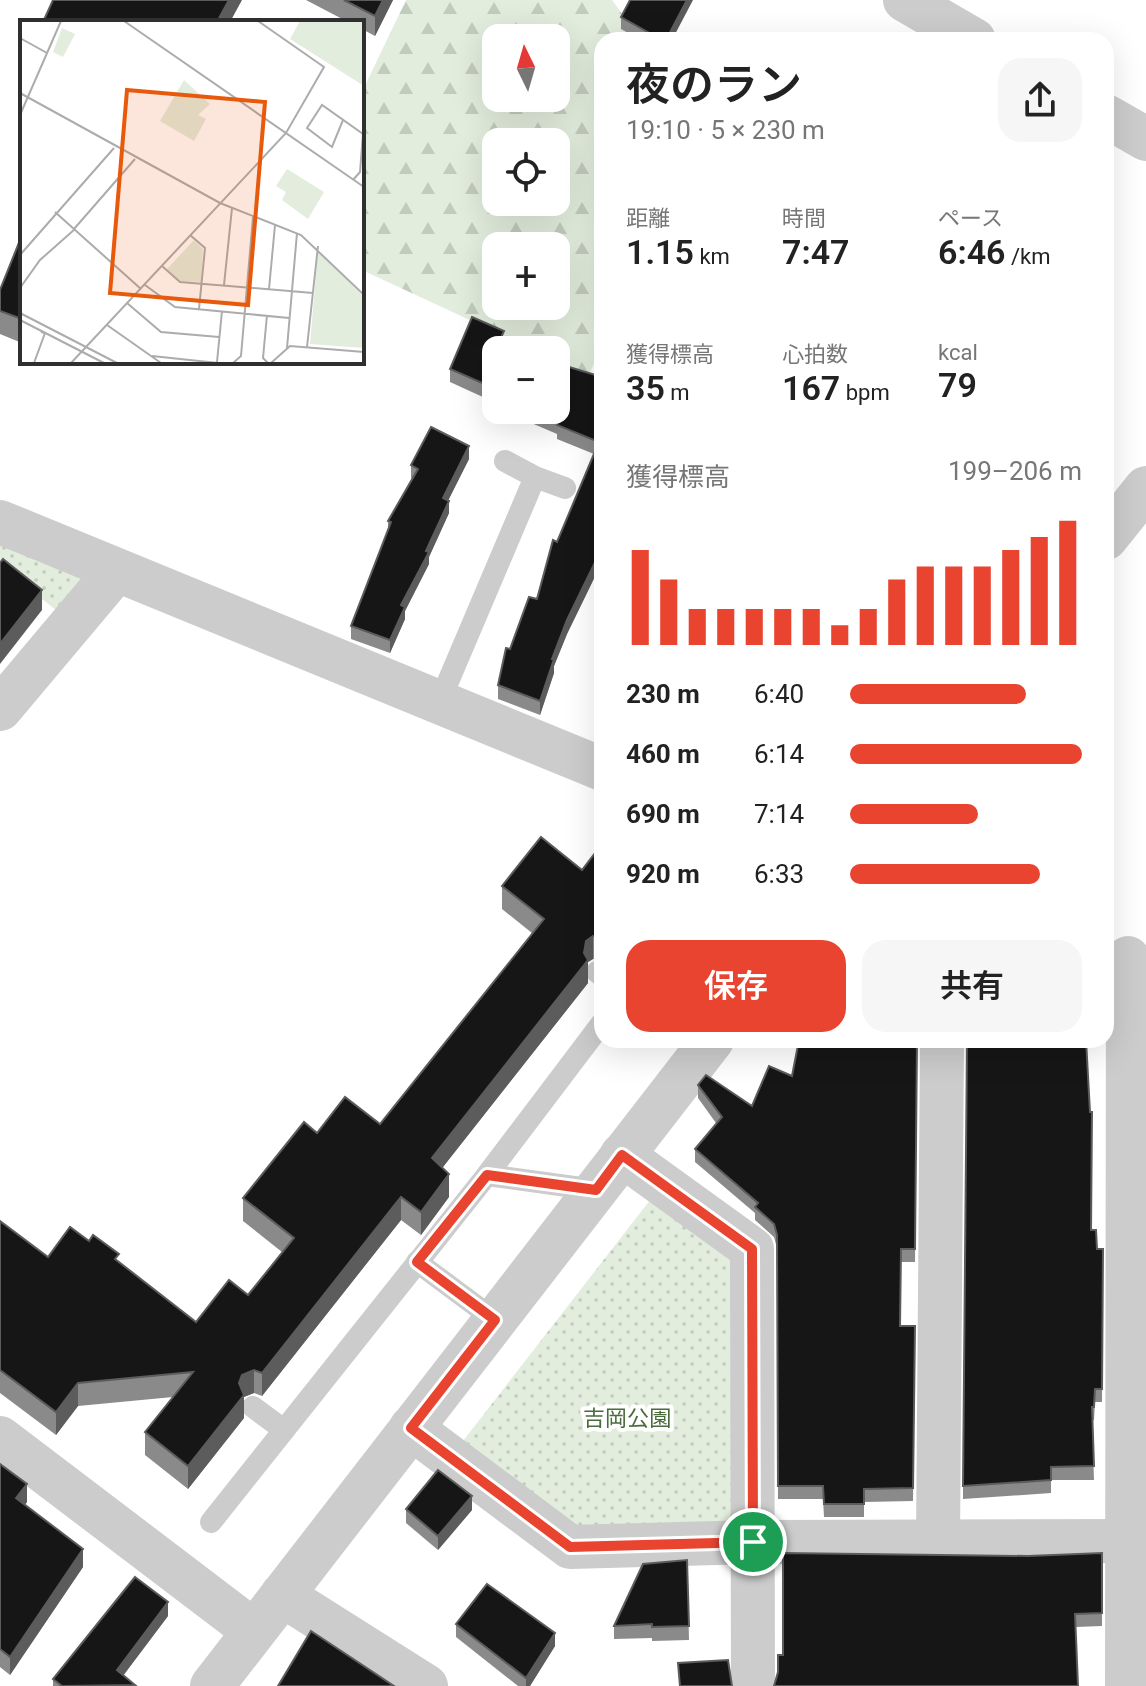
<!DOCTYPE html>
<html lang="ja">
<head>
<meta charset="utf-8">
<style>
  body { margin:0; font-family:Roboto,"Noto Sans JP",sans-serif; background:#f6f6f6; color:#222; height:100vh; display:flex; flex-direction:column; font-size:30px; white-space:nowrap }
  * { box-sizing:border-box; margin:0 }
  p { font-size:26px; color:#767676 }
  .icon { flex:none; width:44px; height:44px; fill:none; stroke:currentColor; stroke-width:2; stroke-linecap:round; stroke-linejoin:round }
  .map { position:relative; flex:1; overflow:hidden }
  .sheet { position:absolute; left:594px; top:32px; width:520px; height:1016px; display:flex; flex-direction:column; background:#fff; border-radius:24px; box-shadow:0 8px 32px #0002 }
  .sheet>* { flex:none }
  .needle { width:52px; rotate:355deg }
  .tools { position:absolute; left:482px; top:24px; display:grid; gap:16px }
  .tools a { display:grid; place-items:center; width:88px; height:88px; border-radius:16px; background:#fff; box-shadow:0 8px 32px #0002; font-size:40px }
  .pin { position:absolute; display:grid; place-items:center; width:68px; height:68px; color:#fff; margin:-34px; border:4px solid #fff; border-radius:50%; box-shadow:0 2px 8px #0007 }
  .round { display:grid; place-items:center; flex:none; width:84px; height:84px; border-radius:24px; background:#f6f6f6 }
  .overview { display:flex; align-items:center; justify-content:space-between; height:136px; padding:0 32px }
  h1 { font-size:44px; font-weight:600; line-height:60px }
  .stats { display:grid; grid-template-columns:repeat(3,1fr); gap:12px; height:136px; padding:8px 32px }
  .stats div { display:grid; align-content:center }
  .stats b { font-size:34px; font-weight:600 }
  .stats small { font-size:22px; font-weight:400 }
  .stats p { font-size:22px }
  .chart { height:224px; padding:16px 32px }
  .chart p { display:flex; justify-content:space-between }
  .chart svg { width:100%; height:144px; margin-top:8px; stroke:#e8442f; stroke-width:6 }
  .action { display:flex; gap:16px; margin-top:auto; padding:16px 32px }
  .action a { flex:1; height:92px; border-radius:24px; background:#e8442f; color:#fff; font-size:32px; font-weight:600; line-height:92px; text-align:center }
  .action a+a { background:#f6f6f6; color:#222 }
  ul { padding:0 32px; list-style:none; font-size:26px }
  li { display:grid; grid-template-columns:128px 96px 1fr; align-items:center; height:60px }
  li i { height:20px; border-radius:10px; background:#e8442f }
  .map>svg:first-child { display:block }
  .green { fill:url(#green-dots) }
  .forest { fill:url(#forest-firs); fill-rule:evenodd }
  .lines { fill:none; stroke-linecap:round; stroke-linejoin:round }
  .service { stroke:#ccc; stroke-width:22 }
  .minor { stroke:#ccc; stroke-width:44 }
  .tertiary { stroke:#ccc; stroke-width:44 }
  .wall { fill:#8a8a8a }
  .shaded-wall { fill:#5c5c5c }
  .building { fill:#161616; stroke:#5c5c5c; stroke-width:2 }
  .route-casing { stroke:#fff; stroke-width:16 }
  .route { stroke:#e8442f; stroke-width:10 }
  .labels { text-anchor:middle; stroke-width:8; stroke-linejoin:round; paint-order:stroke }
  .park-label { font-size:22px; fill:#496c3b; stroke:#fff }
  .inset-road { fill:none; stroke:#acacac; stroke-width:2 }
  .view { fill:#e8590c; fill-opacity:0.15; stroke:#e8590c; stroke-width:4 }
  .inset-edge { fill:none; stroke:#2f2f2f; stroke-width:4 }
</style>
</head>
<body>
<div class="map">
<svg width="1146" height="1686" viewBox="0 0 1146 1686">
  <defs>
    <pattern id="green-dots" width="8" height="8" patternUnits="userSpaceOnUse" patternTransform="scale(2)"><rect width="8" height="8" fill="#e2eddd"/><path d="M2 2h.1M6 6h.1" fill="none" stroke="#c2ccbe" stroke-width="1.8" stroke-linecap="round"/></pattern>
    <pattern id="forest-firs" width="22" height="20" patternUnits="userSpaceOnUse" patternTransform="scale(2)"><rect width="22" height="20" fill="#e2eddd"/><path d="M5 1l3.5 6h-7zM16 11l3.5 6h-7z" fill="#c2ccbe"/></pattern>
  </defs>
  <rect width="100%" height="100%" fill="#fff"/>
  <!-- green -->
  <g class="green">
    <path d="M0,539L85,572L67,619L0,565Z"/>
    <path d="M654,1195L742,1260V1532L566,1537L456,1450Z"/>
  </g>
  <!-- forest -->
  <path class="forest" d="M406,0H612L636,33L648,40H602V345L589,375L556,360V350H534L362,270V92ZM496,38H556V98H496ZM496,142H556V202H496ZM496,246H556V306H496Z"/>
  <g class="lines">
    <!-- service -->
    <g class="service">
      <path d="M505,461L535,477L565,488"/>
      <path d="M439,703L535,477"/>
      <path d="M597,972L602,976"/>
      <path d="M487,1175L596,1190"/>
      <path d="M417,1262L495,1320"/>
      <path d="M253,1407L284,1430"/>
      <path d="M211,1522L487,1175L602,1023"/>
    </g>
    <!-- minor -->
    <g class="minor">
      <path d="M0,522L602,769"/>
      <path d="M0,709L116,571"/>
      <path d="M622,1155L752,1249L753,1686"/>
      <path d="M411,1428L570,1547L753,1542L1146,1541"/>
      <path d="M0,1438L254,1631"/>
      <path d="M938,1541L942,1040"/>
      <path d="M282,1595L426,1686"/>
      <path d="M1127,1686L1128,958"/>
    </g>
    <!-- tertiary -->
    <g class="tertiary">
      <path d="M905,0L974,40"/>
      <path d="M1106,116L1146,139"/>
      <path d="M1106,538L1146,488"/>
      <path d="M212,1686L712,1040"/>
    </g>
  </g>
  <!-- wall -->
  <g class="wall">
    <path d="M306,0H393L375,36L362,29V22H348Z"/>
    <path d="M621,17L672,40H641L621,29Z"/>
    <path d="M22,235V343L0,334V290Z"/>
    <path d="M496,350V403L450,382V369Z"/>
    <path d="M602,377V562L567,634L554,666V673L540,715L498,699V685L510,649L537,599L557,542L594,454L557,439V434L501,410H556Z"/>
    <path d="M469,459L448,500L449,513L429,557V564L405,611V619L390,653L351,639V626L388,530V521L412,478H411V465Z"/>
    <path d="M602,844V960L593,959L588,962V983L442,1168L449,1197L421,1235L401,1220L262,1396L254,1393L244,1397V1418L188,1489L145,1455V1432L173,1397L78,1406L56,1435L0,1393V1221L48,1257L89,1241L119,1263L196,1322L248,1295L282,1252L243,1221V1198L317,1133L380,1124L532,933L502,909V886L582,870Z"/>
    <path d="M917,1040L915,1262H901L900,1326H915L913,1501L864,1502V1517H824L823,1499H778L777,1248L774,1237L755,1220V1213L695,1162V1149L716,1123L698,1098V1085L752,1106L792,1076Z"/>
    <path d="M1091,1230L1097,1249H1103L1102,1402H1095L1094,1420L1092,1421L1094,1480H1051V1493L963,1499V1486Z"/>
    <path d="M0,1464L27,1502L25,1505L83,1567L10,1675L0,1667Z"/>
    <path d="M406,1509L472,1510L438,1550L406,1523Z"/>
    <path d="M1102,1553V1626L1076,1627L783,1655L1028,1556Z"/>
    <path d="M687,1560L689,1640L652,1641V1638L614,1639V1626Z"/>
    <path d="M168,1616L123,1675L135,1686H53V1679Z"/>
    <path d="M456,1624L555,1646L530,1686H518L456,1637Z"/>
  </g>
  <!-- shaded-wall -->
  <g class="shaded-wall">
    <path d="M229,0H242L230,22H217Z"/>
    <path d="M383,0H393L375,36V16Z"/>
    <path d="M687,0H693L672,40H666Z"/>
    <path d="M469,446V459L443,511V498Z"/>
    <path d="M449,501V513L429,557V564L405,611V619L390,653V640L401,605Z"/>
    <path d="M602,548V562L567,634L554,666V673L540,715V701L552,659L567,620Z"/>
    <path d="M42,590V610L0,664V644Z"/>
    <path d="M593,936V959L588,962V983L432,1181V1158L584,953L586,941Z"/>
    <path d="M449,1174V1197L421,1235V1212Z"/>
    <path d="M401,1197V1220L262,1396V1373Z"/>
    <path d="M254,1370V1393L244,1397V1418L188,1489V1466L239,1383L242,1375Z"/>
    <path d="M78,1383V1406L56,1435V1412Z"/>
    <path d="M27,1484V1502L16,1516V1498Z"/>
    <path d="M472,1496V1510L438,1550V1536Z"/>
    <path d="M83,1549V1567L10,1675V1657Z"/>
    <path d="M168,1602V1616L117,1684V1670Z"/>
    <path d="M555,1633V1646L530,1686H526V1678Z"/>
  </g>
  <!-- building -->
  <g class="building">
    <path d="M53,0H229L217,22H43Z"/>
    <path d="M344,0H383L375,16Z"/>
    <path d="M630,0H687L666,40H662L621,17Z"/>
    <path d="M22,235V319L0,311V290Z"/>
    <path d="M472,317L504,331L500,340L531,350H496V389L450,369Z"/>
    <path d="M556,363L602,377V548L567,620L552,659H554L540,701L498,685L506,648L510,649L529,597L537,599L553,540L557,542L599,442L557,425L558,421L533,410H556Z"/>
    <path d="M431,427L469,446L443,498L449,501L426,551L429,552L401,605L405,607L390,640L351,626L391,522L388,521L418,469L411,465Z"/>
    <path d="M3,559L42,590L0,644V563Z"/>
    <path d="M541,837L582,870L602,844V937L593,936L586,941L584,953L588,960L432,1158L449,1174L421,1212L401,1197L262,1373L254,1370L242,1375L239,1383L244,1395L188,1466L145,1432L193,1372L78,1383L56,1412L0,1370V1221L48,1257L70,1227L89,1241L93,1235L119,1254L115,1259L196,1322L229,1280L248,1295L294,1238L243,1198L304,1122L317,1133L345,1097L380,1124L544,919L502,886Z"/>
    <path d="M799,1040H917L915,1249H901L900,1326H915L913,1488L864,1489V1504H824L823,1486H778L777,1235L774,1224L755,1207L758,1203L695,1149L722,1117L698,1085L706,1075L752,1106L769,1066L792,1076Z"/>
    <path d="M967,1040H1086L1090,1112H1092L1091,1230H1096L1097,1249H1103L1102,1389H1095L1094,1407H1092L1094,1466L1051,1467V1480L963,1486Z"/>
    <path d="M0,1464L27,1484L16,1498L83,1549L10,1657L0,1649Z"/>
    <path d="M438,1470L472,1496L438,1536L406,1509Z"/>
    <path d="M783,1553L1028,1556L1102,1553V1613L1075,1614L1078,1686H774L778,1672V1655H783Z"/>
    <path d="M687,1560L689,1626L652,1627V1624L614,1626L643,1564Z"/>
    <path d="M135,1577L168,1602L117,1670L135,1685L62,1686L53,1679Z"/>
    <path d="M487,1584L555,1633L526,1678L456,1624Z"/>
    <path d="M311,1631L394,1686H278Z"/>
    <path d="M728,1660L732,1686H680L678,1663Z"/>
  </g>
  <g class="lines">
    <!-- route casing -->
    <g class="route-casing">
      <path id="route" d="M622,1155L752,1249L753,1542L570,1547L411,1428L495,1320L417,1262L487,1175L596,1190Z"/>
    </g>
    <!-- route -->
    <use href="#route" class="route"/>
  </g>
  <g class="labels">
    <!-- park labels -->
    <g class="park-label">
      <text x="627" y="1426">吉岡公園</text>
    </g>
  </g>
  <!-- overview -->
  <g transform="translate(20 20)">
    <rect width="344" height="344" fill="#fff"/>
    <path d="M174,220L183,229L181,262L159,261L147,249ZM298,232L344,277V328L290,324Z" fill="#e2eddd"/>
    <path d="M280,1H344V66L270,19ZM42,8L55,14L43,37L33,32ZM164,60L190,84L178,95L186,99L174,121L140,101ZM267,149L304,172L288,199L262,180L266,172L256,166Z" fill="#e2eddd"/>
    <path class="inset-road" d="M104,1L344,167M0,18L27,33M0,73L200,183L281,215L344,275M0,95L41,1M323,100L312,127L287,108L302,85L343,114L340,152L333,160M35,192L121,269M54,209L115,139M170,215L185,228L179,289M0,235L94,128M142,246L160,262L293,273M125,265L155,287L269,298M204,265L212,188M0,268L20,240L55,209M249,269L255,205M107,283L141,312L199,317M0,293L97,343M247,295L243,338L248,343M0,300L84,343M87,305L141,343M287,327L298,226M267,328L277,213M132,336L198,343M197,342L202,291M14,343L25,313L21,312M51,343L266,113L304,47L238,1M213,343L221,336L233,197M251,343L270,326L344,332"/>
    <path class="view" d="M107,70L245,82L228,285L90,273Z"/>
    <rect width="344" height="344" class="inset-edge"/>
  </g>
</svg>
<div class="tools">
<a><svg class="needle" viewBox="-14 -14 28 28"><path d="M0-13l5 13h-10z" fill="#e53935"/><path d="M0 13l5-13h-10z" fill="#767676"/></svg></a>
<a><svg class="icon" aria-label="locate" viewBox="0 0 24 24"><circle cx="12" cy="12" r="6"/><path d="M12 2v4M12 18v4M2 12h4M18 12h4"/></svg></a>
<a>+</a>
<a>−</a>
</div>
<div class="pin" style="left:753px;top:1542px;background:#1e9e55"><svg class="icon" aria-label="arrive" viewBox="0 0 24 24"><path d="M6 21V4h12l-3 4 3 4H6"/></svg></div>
<section class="sheet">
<div class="overview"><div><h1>夜のラン</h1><p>19:10 · 5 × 230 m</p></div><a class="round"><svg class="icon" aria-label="share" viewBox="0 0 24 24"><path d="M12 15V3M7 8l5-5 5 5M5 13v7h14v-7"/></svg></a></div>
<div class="stats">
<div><p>距離</p><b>1.15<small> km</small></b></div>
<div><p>時間</p><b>7:47</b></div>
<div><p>ペース</p><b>6:46<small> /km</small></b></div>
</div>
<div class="stats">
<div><p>獲得標高</p><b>35<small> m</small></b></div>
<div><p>心拍数</p><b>167<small> bpm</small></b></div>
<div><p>kcal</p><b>79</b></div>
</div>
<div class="chart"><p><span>獲得標高</span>199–206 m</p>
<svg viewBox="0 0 160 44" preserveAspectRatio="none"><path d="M5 44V15M15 44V24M25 44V33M35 44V33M45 44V33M55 44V33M65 44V33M75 44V38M85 44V33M95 44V24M105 44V20M115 44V20M125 44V20M135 44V15M145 44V11M155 44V6"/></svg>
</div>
<ul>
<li><b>230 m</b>6:40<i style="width:76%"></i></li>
<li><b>460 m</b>6:14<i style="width:100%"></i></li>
<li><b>690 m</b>7:14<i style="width:55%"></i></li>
<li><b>920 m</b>6:33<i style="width:82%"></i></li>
</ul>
<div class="action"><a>保存</a><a>共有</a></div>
</section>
</div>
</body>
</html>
